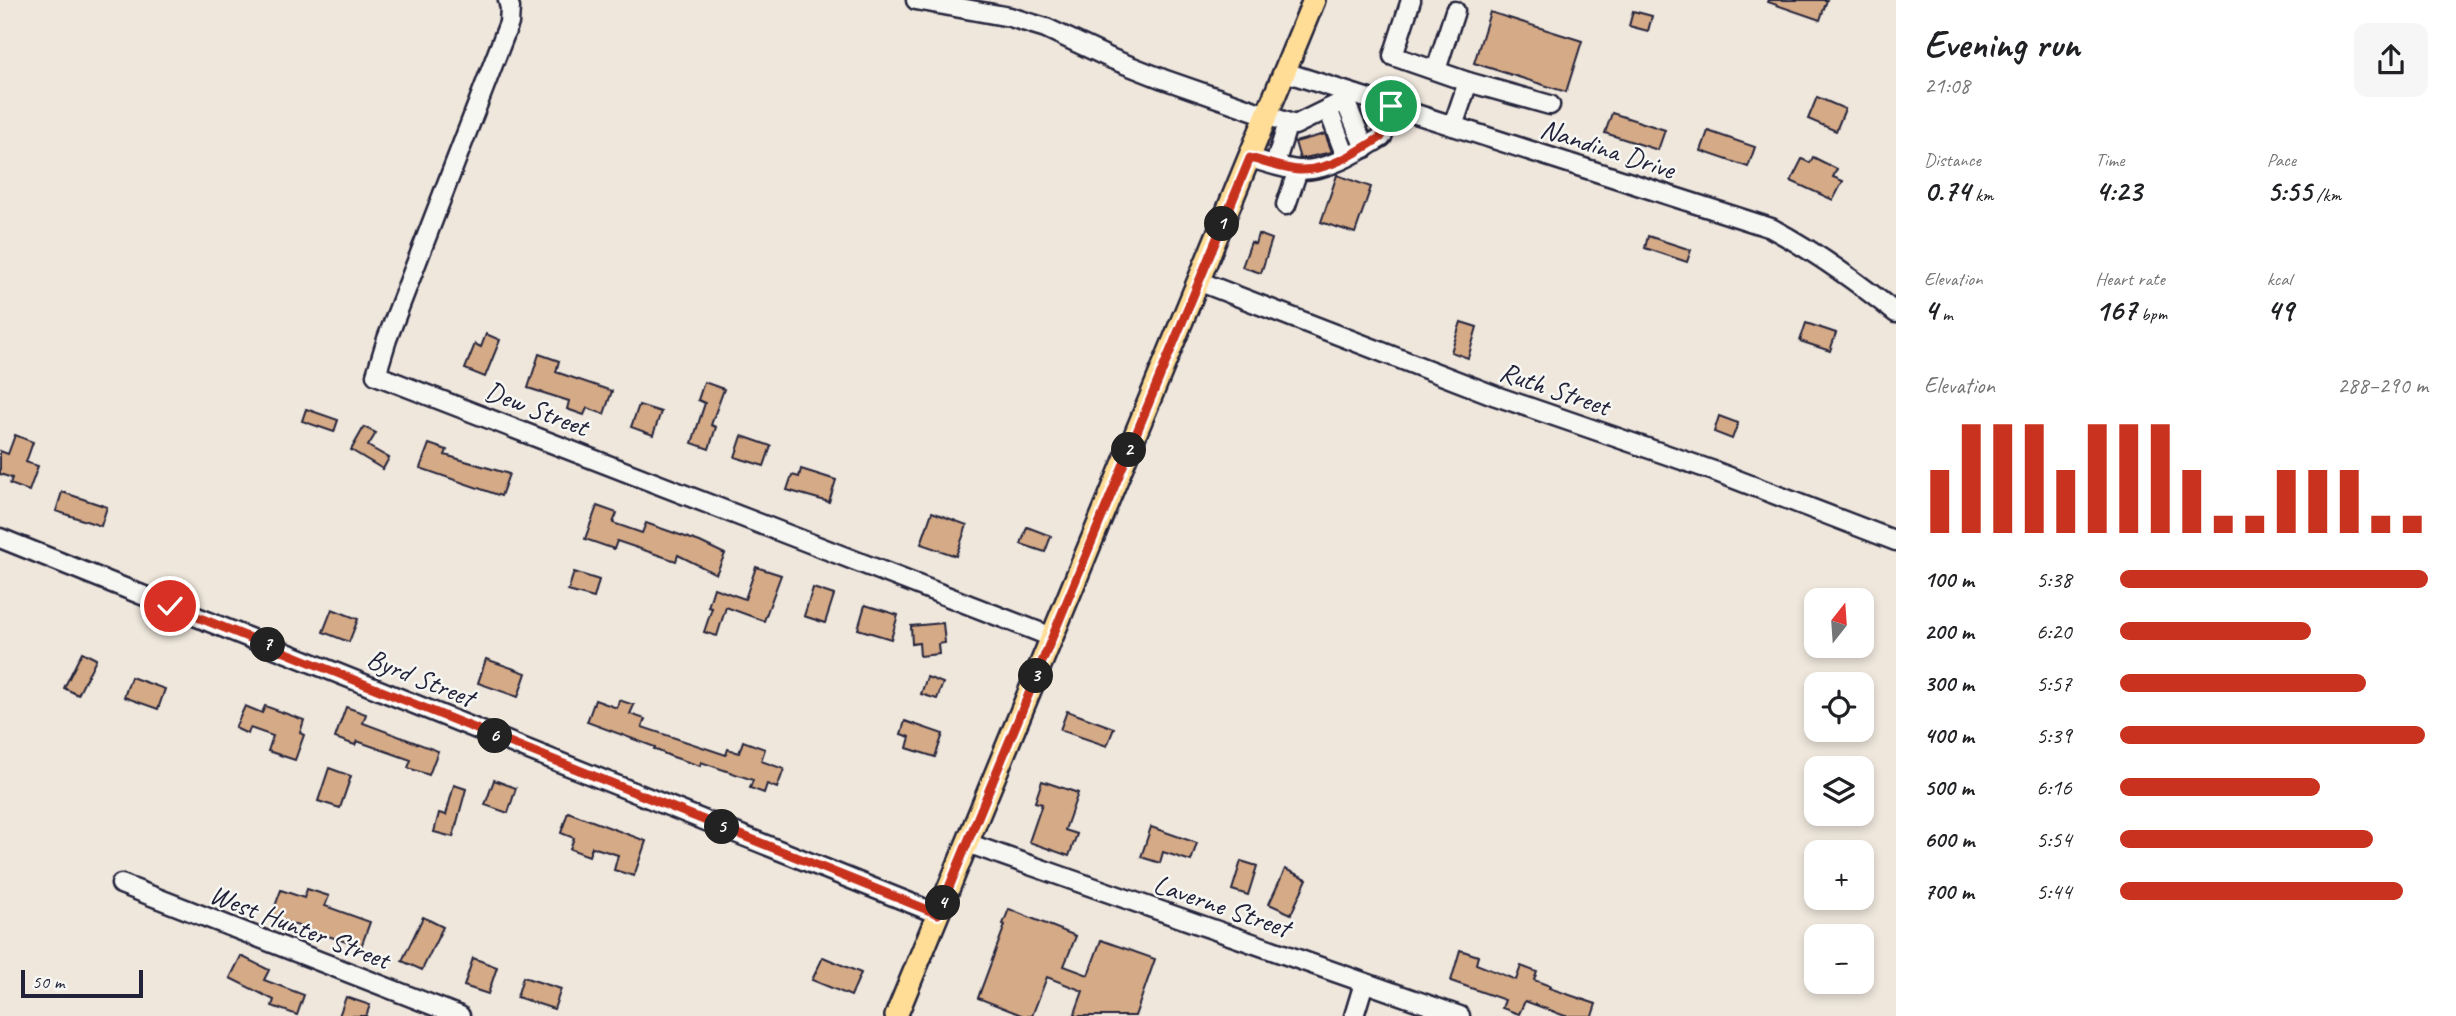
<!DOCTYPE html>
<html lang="en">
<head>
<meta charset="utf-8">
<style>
  body { margin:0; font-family:Caveat,sans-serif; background:#f6f6f6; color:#202124; height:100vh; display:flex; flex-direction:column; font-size:26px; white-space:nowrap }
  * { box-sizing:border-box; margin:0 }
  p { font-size:23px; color:#757577 }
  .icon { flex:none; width:38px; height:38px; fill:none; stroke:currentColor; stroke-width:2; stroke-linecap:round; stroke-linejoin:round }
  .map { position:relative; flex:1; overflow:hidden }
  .side { display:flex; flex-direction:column; background:#fff; width:560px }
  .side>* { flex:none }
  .needle { width:46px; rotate:17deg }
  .controls { position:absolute; left:1804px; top:588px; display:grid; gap:14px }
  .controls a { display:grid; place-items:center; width:70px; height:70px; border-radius:14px; background:#fff; box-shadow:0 4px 10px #0003; font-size:35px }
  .scale { position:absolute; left:21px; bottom:18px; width:122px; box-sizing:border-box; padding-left:7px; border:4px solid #22223b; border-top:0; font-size:19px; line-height:24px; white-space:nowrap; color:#22223b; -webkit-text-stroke:5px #f6f6f2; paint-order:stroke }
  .pin { position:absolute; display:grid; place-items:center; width:60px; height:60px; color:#fff; margin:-30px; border:4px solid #fff; border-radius:50%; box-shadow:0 2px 7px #0007 }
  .km { position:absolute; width:35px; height:35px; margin:-18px; border-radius:50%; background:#222; color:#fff; font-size:19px; line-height:35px; text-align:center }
  .round { display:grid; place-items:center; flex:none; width:74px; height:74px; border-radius:14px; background:#f6f6f6 }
  .summary { display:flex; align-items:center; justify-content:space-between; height:119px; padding:0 28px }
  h1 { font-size:38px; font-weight:700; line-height:52px }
  .metrics { display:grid; grid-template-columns:repeat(3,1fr); gap:10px; height:119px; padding:7px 28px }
  .metrics div { display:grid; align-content:center }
  .metrics b { font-size:30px; font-weight:700 }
  .metrics small { font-size:19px; font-weight:400 }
  .metrics p { font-size:19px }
  .chart { height:196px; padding:14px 28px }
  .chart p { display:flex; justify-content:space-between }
  .chart svg { width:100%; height:126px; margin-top:7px; stroke:#c8321e; stroke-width:6 }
  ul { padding:0 28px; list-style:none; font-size:23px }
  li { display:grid; grid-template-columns:112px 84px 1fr; align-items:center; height:52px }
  li i { height:18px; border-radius:9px; background:#c8321e }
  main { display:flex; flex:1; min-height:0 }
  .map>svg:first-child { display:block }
  .building { fill:#d5aa86; stroke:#22223b; stroke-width:2 }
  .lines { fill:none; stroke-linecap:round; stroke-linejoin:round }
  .minor-casing { stroke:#22223b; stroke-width:23 }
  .major-casing { stroke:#22223b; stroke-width:26 }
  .minor { stroke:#f6f6f2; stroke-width:18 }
  .major { stroke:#ffdd96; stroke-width:21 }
  .route-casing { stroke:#fff; stroke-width:14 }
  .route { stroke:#c8321e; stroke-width:9 }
  .labels { text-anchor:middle; stroke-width:5; stroke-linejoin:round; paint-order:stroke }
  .street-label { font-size:28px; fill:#22223b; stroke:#f6f6f2 }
</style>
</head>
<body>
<main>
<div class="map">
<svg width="1896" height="1016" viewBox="0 0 1896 1016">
  <rect width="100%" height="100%" fill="#efe7dc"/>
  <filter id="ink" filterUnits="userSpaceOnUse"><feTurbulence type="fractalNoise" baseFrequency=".0143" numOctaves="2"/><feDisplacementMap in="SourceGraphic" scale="14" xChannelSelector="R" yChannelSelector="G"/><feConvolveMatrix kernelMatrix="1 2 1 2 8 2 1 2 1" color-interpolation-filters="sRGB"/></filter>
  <g filter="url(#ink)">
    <!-- building -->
    <g class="building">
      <path d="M1769,0H1827L1820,20L1768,2Z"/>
      <path d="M1633,11L1652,16L1648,31L1629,26Z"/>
      <path d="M1490,12L1582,41L1566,92L1474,63Z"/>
      <path d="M1817,97L1845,109L1836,131L1808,119Z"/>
      <path d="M1612,113L1665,130L1658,150L1605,133Z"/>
      <path d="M1708,131L1755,147L1748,167L1701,151Z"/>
      <path d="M1325,134L1332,152L1300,159L1295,142Z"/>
      <path d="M1813,157L1837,169L1833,177L1843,181L1833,200L1791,181L1802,159L1810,163Z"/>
      <path d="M1337,175L1371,187L1355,233L1321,222Z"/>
      <path d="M1258,234L1272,239L1261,273L1242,267L1251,242L1255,244Z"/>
      <path d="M1648,236L1691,250L1687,262L1645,248Z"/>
      <path d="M1461,322L1477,327L1468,358L1451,352Z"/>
      <path d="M1806,323L1836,333L1830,351L1800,341Z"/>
      <path d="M486,334L500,340L485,377L465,369L475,344L481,347Z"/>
      <path d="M539,354L559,361L556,372L612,391L604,414L587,408L584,415L567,409L569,401L528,388Z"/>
      <path d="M704,382L724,389L711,425L716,427L709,449L692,443L705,403L698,400Z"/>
      <path d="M639,405L661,412L653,435L631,427Z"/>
      <path d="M306,409L338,420L334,432L302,421Z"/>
      <path d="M1719,416L1738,423L1732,439L1714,432Z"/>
      <path d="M364,427L376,433L368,446L389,458L383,469L351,450Z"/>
      <path d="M15,435L33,442L26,462L38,466L29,491L10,484L12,478L0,474V451L8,454Z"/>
      <path d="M742,436L771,446L764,466L735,457Z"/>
      <path d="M429,444L447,450L445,455L509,474L501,496L420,468Z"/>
      <path d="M801,469L836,480L829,502L787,490L792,475L799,477Z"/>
      <path d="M62,492L107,507L101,526L56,511Z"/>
      <path d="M597,506L617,513L613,523L642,533L646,523L700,542L725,554L716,574L678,555L676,561L617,541L614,549L585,539Z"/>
      <path d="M932,512L967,525L956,556L921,544Z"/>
      <path d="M1027,527L1051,536L1045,552L1021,544Z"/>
      <path d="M756,567L781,575L764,621L726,607L717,636L704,632L712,608L708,607L714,588L745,599Z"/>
      <path d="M574,572L599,580L594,598L568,591Z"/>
      <path d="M813,588L834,595L825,623L804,616Z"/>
      <path d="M865,605L898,615L891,639L858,629Z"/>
      <path d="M332,609L358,619L349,642L323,632Z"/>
      <path d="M943,623L945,643L938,644L939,654L920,656L919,643L912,644L911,626Z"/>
      <path d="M82,652L96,659L78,695L64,688Z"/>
      <path d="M486,659L526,673L518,697L478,683Z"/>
      <path d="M131,677L165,689L158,709L124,697Z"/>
      <path d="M927,677L943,683L937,699L921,694Z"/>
      <path d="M595,700L617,708L619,700L634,705L630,714L645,719L642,727L726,755L728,749L739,753L743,741L765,749L761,761L784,769L777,788L767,784L764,793L750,788L753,780L701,762L700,766L670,756L654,749L655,747L587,722Z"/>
      <path d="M245,706L262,713L265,706L304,720L300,733L304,735L295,760L268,751L273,736L250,728L248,734L235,728Z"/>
      <path d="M346,707L366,714L363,723L438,751L429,775L408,768L411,760L357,741L355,745L335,738Z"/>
      <path d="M1067,711L1114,728L1107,746L1060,730Z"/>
      <path d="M905,721L943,734L935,757L907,748L910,737L901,734Z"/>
      <path d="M329,768L351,776L340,808L318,801Z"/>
      <path d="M494,780L516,788L508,813L485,805Z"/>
      <path d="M1042,781L1078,793L1065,830L1077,834L1069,856L1029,842L1042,804L1035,802Z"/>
      <path d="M454,785L466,789L453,837L434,832L439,813L446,815Z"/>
      <path d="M568,812L646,841L634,876L614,870L618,855L592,847L589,856L570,849L574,838L561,833Z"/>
      <path d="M1151,827L1197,843L1191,861L1163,852L1160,863L1141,857Z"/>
      <path d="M1241,861L1257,866L1248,895L1232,890Z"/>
      <path d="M1285,869L1307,879L1291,914L1269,904Z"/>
      <path d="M307,889L329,896L325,906L370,922L361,947L271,917L281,890L304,898Z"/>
      <path d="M1009,909L1076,936L1064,966L1088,975L1101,940L1155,959L1135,1016H1074L1083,991L1047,977L1032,1016H1024L978,998L1005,925L1003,924Z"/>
      <path d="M423,917L443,927L422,970L402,961Z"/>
      <path d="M1460,950L1478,956L1476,964L1516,980L1521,966L1537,972L1534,980L1550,986L1549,988L1596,1004L1592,1016H1565L1525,1001L1519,1014L1502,1008L1505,1000L1451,981Z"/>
      <path d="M241,956L269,970L264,980L304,995L297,1015L272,1006L274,1000L230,978Z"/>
      <path d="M823,957L861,973L851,996L812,980Z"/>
      <path d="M473,958L497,967L488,994L464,986Z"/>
      <path d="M523,977L561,989L554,1009L517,997Z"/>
      <path d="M346,997L370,1005L366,1016H339Z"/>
    </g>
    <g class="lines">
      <!-- minor casing -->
      <g class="minor-casing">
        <g id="minor">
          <path d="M508,0L510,8L509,23L387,339L376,375L1052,637"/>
          <path d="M916,0L1010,17L1046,28L1112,59L1163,79L1295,125L1356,95"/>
          <path d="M1411,0L1393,56L1468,82"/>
          <path d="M1436,70L1455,11"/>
          <path d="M1285,72L1771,228C1816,252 1856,281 1896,313"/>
          <path d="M1345,101L1365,148"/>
          <path d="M1328,109L1346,157"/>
          <path d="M1453,126L1468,82L1550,105"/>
          <path d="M1250,158C1265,162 1283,169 1299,170C1328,171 1358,152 1382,137L1391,106"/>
          <path d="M1275,164L1288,123"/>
          <path d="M1286,205L1298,170"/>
          <path d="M1198,281L1496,396L1714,471L1896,541"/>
          <path d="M0,538L938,914"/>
          <path d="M967,843L1460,1016"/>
          <path d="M121,884L460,1016"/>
          <path d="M1354,1016L1364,983"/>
        </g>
      </g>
      <!-- major casing -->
      <g class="major-casing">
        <path id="major" d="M896,1016L1314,0"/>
      </g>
      <!-- minor -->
      <use href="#minor" class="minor"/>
      <!-- major -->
      <use href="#major" class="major"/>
    </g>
  </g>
  <g class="lines" filter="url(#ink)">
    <!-- route casing -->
    <g class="route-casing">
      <path id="route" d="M170,606L938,914L1250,158C1265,162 1283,169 1299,170C1328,171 1358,152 1381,137L1391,106"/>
    </g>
    <!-- route -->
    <use href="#route" class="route"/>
  </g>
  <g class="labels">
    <!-- street labels -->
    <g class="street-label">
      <text transform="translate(1608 148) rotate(18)" y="10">Nandina Drive</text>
      <text transform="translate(1555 388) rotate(19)" y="10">Ruth Street</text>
      <text transform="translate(537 408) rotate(21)" y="10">Dew Street</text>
      <text transform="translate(421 677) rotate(22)" y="10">Byrd Street</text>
      <text transform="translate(1222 905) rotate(19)" y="10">Laverne Street</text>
      <text transform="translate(300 926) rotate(21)" y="10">West Hunter Street</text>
    </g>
  </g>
</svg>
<div class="controls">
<a><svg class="needle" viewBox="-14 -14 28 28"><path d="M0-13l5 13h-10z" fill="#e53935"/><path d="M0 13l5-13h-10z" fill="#757577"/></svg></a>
<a><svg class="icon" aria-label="locate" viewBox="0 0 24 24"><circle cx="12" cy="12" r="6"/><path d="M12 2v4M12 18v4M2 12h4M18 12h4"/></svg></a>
<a><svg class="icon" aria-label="layers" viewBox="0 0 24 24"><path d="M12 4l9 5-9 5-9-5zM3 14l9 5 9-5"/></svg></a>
<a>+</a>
<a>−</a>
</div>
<div class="scale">50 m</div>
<div class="pin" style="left:1391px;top:106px;background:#1e9e55"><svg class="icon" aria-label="arrive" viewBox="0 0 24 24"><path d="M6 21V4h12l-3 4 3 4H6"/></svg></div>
<div class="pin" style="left:170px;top:606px;background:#d93025"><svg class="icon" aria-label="check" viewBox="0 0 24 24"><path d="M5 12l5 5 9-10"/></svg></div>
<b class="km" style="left:1222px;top:224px">1</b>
<b class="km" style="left:1129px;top:450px">2</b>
<b class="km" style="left:1036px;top:676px">3</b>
<b class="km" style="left:943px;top:903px">4</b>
<b class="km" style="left:722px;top:827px">5</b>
<b class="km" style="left:495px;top:736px">6</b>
<b class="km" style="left:268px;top:645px">7</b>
</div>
<section class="side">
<div class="summary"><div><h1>Evening run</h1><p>21:08</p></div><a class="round"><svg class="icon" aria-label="share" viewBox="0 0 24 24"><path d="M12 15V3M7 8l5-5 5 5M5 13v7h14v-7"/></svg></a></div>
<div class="metrics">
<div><p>Distance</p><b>0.74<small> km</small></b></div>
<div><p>Time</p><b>4:23</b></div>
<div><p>Pace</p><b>5:55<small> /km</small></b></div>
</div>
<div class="metrics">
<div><p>Elevation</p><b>4<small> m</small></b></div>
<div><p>Heart rate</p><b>167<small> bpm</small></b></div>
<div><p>kcal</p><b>49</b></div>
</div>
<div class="chart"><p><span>Elevation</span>288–290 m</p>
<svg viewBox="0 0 160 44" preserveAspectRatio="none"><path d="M5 44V22M15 44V6M25 44V6M35 44V6M45 44V22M55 44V6M65 44V6M75 44V6M85 44V22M95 44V38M105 44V38M115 44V22M125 44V22M135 44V22M145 44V38M155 44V38"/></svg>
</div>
<ul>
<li><b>100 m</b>5:38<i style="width:100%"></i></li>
<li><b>200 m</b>6:20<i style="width:62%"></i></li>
<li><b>300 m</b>5:57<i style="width:80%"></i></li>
<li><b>400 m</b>5:39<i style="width:99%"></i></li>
<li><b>500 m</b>6:16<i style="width:65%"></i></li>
<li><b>600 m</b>5:54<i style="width:82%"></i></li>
<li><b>700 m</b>5:44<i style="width:92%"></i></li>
</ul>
</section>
</main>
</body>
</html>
